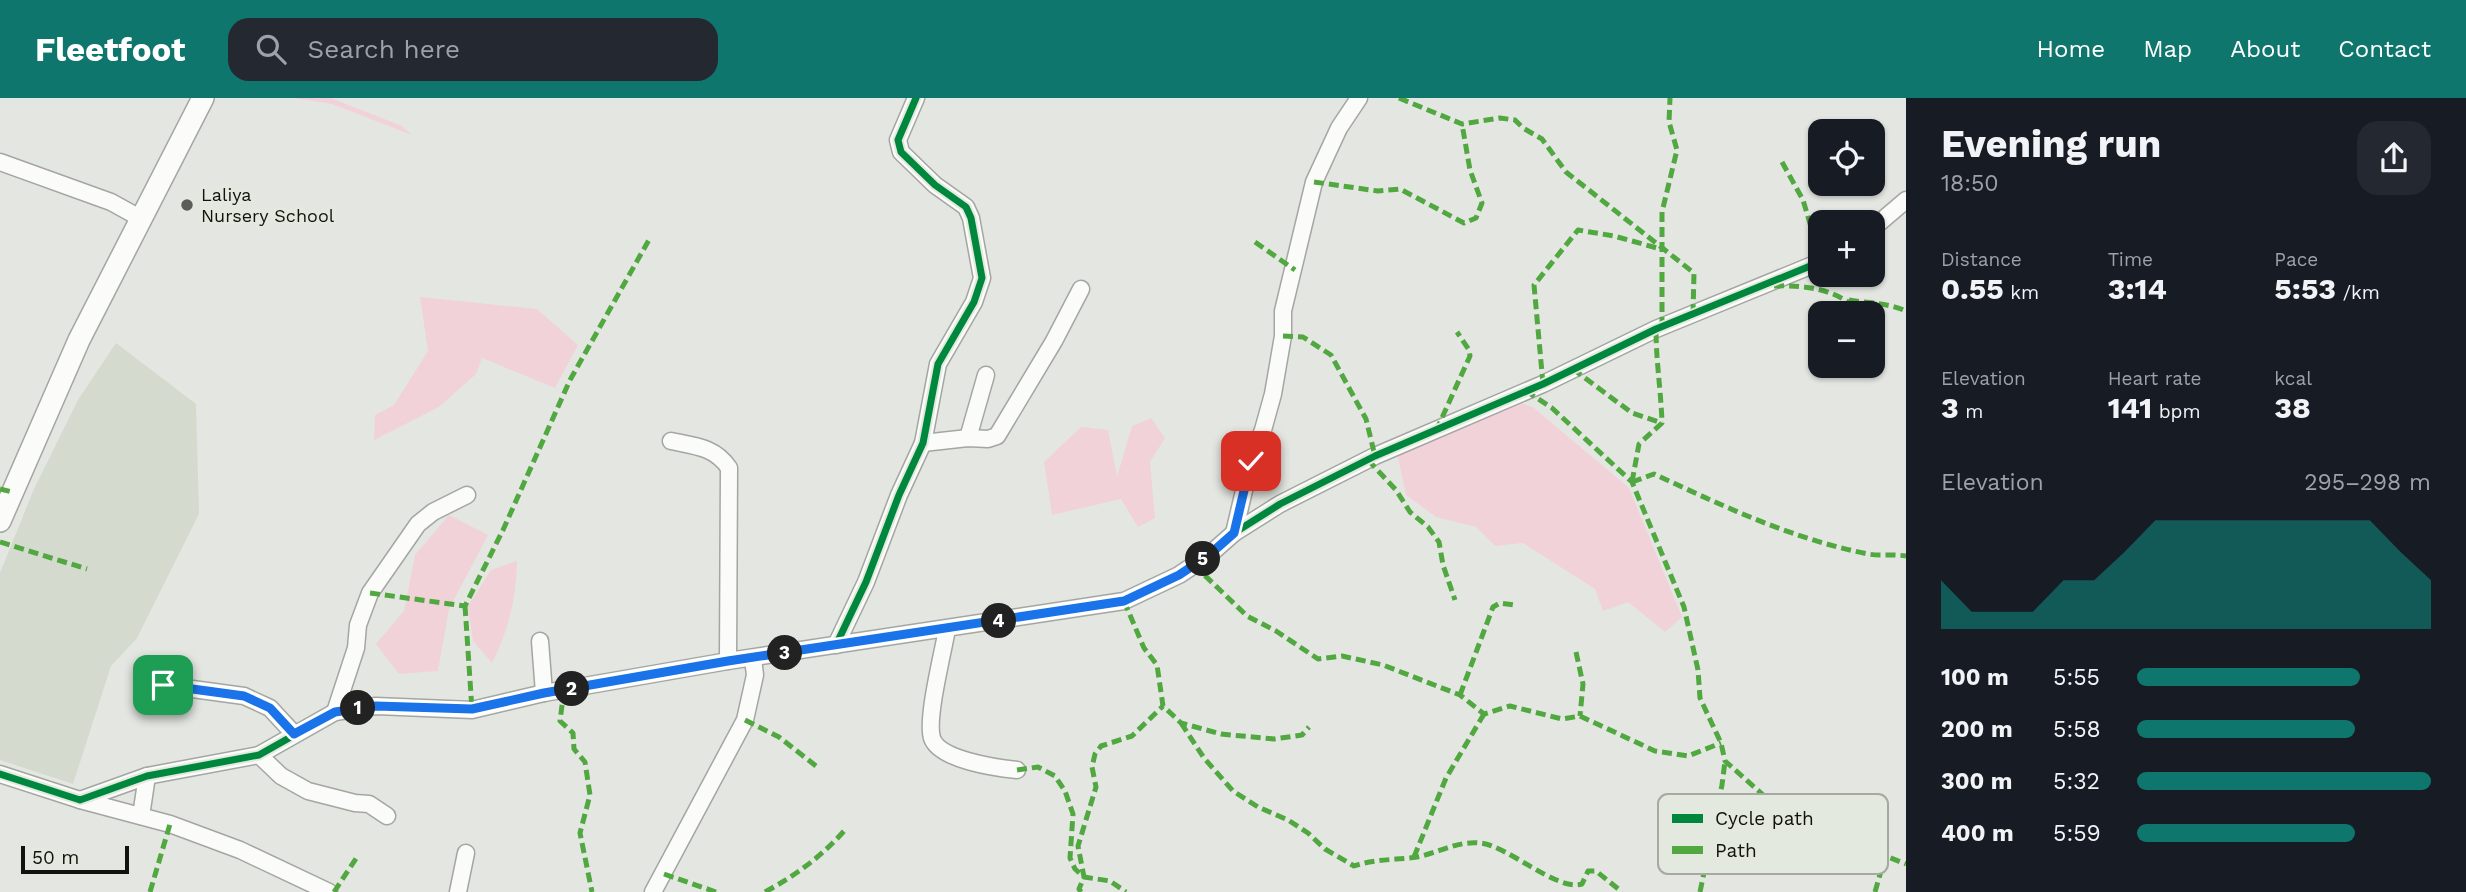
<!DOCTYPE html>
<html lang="en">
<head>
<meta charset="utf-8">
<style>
  body { margin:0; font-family:"Work Sans",sans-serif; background:#242831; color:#f1f3f6; height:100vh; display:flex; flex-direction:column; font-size:26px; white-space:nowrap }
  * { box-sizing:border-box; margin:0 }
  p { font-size:23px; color:#9ea1a6 }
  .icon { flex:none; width:38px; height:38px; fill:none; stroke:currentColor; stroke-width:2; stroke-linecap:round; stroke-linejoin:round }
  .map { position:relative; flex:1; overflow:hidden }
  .panel { display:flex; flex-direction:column; background:#171b24; width:560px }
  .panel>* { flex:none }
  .buttons { position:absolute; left:1808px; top:21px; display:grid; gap:14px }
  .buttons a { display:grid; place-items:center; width:77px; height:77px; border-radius:14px; background:#171b24; box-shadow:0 2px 5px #0004; font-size:35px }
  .scale { position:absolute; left:21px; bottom:18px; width:108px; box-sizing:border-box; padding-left:7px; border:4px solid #11130f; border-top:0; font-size:19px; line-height:24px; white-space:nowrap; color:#11130f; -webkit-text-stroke:5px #e4e9df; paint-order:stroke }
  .pin { position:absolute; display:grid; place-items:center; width:60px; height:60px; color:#fff; margin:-30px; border-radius:14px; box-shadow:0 4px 10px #0006 }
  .km { position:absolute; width:35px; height:35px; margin:-18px; border-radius:50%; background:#222; color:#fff; font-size:19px; line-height:35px; text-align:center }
  .round { display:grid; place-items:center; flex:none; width:74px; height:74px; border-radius:21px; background:#242831 }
  .overview { display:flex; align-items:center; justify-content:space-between; height:119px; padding:0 35px }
  h1 { font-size:38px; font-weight:700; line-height:52px }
  .stats { display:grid; grid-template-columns:repeat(3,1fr); gap:10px; height:119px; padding:7px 35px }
  .stats div { display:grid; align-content:center }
  .stats b { font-size:30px; font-weight:700 }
  .stats small { font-size:19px; font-weight:400 }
  .stats p { font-size:19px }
  .chart { height:196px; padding:14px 35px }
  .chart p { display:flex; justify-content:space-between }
  .chart svg { width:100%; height:126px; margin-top:7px; fill:#0f766e; opacity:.7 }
  ul { padding:0 35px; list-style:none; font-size:23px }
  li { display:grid; grid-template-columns:112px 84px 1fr; align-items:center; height:52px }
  li i { height:18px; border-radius:9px; background:#0f766e }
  header { display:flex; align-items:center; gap:42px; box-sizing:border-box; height:98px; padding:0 35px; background:#0f766e; color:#fff }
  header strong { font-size:33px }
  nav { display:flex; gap:38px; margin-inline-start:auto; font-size:24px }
  .search { width:490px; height:63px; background:#242831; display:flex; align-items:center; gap:18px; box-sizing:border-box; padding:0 24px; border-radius:21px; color:#9ea1a6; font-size:26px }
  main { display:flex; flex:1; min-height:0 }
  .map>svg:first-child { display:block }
  .built { fill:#d4dace }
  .green { fill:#f1d2d8 }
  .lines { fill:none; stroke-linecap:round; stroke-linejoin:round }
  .minor-casing { stroke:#a4a6a2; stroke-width:19 }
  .tertiary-casing { stroke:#a4a6a2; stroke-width:24 }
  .minor { stroke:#fbfbfa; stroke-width:16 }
  .tertiary { stroke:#fbfbfa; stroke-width:21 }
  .quiet { stroke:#51a841; stroke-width:5; stroke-dasharray:10 5; stroke-linecap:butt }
  .cycleway-casing { stroke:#e4e9df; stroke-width:11 }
  .cycleway { stroke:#00873e; stroke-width:7 }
  .route-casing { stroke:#fff; stroke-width:14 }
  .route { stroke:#1a73e8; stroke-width:9 }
  .poi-dot { fill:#5b5d58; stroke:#e4e9df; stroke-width:2.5 }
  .labels { text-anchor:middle; stroke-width:7; stroke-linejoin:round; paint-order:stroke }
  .poi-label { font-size:18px; fill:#11130f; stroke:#e4e9df; text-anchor:start }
  .key { fill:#e4e9df; stroke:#a5a9a1; stroke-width:2 }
  .key-label { font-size:19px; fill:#11130f }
</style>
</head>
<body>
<header>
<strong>Fleetfoot</strong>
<div class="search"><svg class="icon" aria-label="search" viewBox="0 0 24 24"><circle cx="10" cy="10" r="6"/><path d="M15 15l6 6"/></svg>Search here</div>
<nav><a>Home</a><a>Map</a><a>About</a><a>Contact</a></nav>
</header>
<main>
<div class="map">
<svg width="1906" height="794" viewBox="0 0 1906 794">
  <rect width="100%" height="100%" fill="#e4e7e1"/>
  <!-- built -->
  <path class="built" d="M116,245L196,306L199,416L137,540L111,568L73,686L0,662V475L34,391L78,302Z"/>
  <!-- green -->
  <g class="green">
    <path d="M293,0H331L402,28L412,37L332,6Z"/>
    <path d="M420,199L537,211L578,247L555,290L482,260L476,276L439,309L374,342L375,317L394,307L428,253Z"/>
    <path d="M1515,302L1534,310L1629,390L1682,519L1665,534L1628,504L1603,513L1595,491L1523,445L1495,448L1476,429L1436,419L1406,397L1397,355Z"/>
    <path d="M1151,320L1165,340L1150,364L1155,420L1138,429L1121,401L1052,417L1044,364L1081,329L1108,332L1117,379L1132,328Z"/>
    <path d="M449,417L488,437L449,511L438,573L399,576L376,546L404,513L415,457Z"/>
    <path d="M517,463C516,501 509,531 492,565L473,543L468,508L491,472Z"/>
  </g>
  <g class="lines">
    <!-- minor casing -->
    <g class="minor-casing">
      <g id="minor">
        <path d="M0,64L111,104L140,120"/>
        <path d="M1872,131L1906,102"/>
        <path d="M968,340L986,277"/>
        <path d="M671,343C695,348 715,349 729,370L728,563"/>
        <path d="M923,345L968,340L988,341L997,338L1054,243L1081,191"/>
        <path d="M1234,435L1251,363L1263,332L1273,296L1283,238V213L1314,84L1339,30L1359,0"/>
        <path d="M947,531C943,555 926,620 932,640C939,662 997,670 1017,672"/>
        <path d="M540,543L544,595"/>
        <path d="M836,547L866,484L899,397L923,345L938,266L974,204L982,180L971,120L966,109L935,87L901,54L898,42L916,0"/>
        <path d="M163,587L244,598L270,610L294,636"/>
        <path d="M335,614L356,550L358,527L370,495L418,426L433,414L467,397"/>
        <path d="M259,657L281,678L308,693L355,705L369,706L387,718"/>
        <path d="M0,676L80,702L147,678L259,657L335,614L376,608L472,612L544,595L728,563L1124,503L1179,477L1209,457L1234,435L1280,406L1375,358L1543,286L1656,231L1820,164"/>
        <path d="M80,702L170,726L240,752L329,794"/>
        <path d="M141,718L147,678"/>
        <path d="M458,794L466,755"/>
        <path d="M653,794L745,622L755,577L753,561"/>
      </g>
    </g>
    <!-- tertiary casing -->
    <g class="tertiary-casing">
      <path id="tertiary" d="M0,423L79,242L203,0"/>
    </g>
    <!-- minor -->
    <use href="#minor" class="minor"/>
    <!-- tertiary -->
    <use href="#tertiary" class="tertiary"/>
    <!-- quiet -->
    <g class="quiet">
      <path d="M1399,0L1462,26L1500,20L1515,22L1523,30L1542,41L1566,74L1694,175L1693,215"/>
      <path d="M1782,64L1803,102L1820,159"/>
      <path d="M1314,84L1378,93L1400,91L1464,125L1476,120L1482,105L1470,72L1462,26"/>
      <path d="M1255,144L1295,172"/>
      <path d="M1774,188C1807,187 1838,191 1861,215"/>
      <path d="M1849,202C1867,205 1889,205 1906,213"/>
      <path d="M1872,227L1881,237L1877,255"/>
      <path d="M1662,229V114L1677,52L1669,24L1670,0"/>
      <path d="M1283,238L1303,239L1331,257L1366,321L1375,358"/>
      <path d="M1573,271L1632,315L1662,325"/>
      <path d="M1543,286L1534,187L1578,132L1614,138L1657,150"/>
      <path d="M1526,293L1552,310L1632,384L1684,509L1698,572L1700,600L1721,645L1725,663L1771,704L1822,733L1906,766"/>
      <path d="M1436,333L1470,258L1469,252L1457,234"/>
      <path d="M1368,362L1396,392L1410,414L1428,429L1439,444L1443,467L1455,502"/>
      <path d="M1632,384L1654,376C1723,408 1792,441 1868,456C1880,458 1893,456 1906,458"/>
      <path d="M1632,384L1639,346L1662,325C1661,293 1656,263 1656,231"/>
      <path d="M0,391L12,394"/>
      <path d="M0,444L87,471"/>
      <path d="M1194,467L1247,518L1276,533L1318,561L1342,558L1383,567L1460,597L1484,616L1510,608L1562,621L1580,618L1655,653L1688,658L1721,645"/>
      <path d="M370,495L465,508L503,432L570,282L650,140"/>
      <path d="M1124,503L1144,550L1157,567L1163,608L1181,625L1221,636L1274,641L1302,637L1309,629"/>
      <path d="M465,508L472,612"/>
      <path d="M1576,554L1583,586L1580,618"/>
      <path d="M564,592L560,623L573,635L574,651L585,664L590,697L580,735L592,794"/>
      <path d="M1460,597L1493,509L1500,505L1514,507"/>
      <path d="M745,622L779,639L816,668"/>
      <path d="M1181,625L1204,660L1233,693L1258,709L1288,722L1308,735L1325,751L1354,768C1374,761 1396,762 1417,759C1438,755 1457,743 1479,745C1506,746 1557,794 1582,786L1588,773H1596L1622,794"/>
      <path d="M1017,672L1038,669L1055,678L1065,693L1073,716L1070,760L1075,771L1084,779L1110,783L1126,794"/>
      <path d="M1414,759L1446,680L1484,616"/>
      <path d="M664,776L716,794"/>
      <path d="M150,794L170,726"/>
      <path d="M334,794L357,759"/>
      <path d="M765,794C796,777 821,759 844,733"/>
      <path d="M1081,794L1079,791L1084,779L1078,748L1096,689L1092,669L1095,656L1101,648L1132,638L1163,608"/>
      <path d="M1700,794L1722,687L1725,663"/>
      <path d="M1875,794L1885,759"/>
    </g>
    <!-- cycleway casing -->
    <g class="cycleway-casing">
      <g id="cycleway">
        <path d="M836,547L866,484L899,397L923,345L938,266L974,204L982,180L971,120L966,109L935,87L901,54L898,42L916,0"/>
        <path d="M0,676L80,702L147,678L259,657L335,614L376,608L472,612L544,595L728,563L1124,503L1179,477L1209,457L1234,435L1280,406L1375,358L1543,286L1656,231L1820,164"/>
      </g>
    </g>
    <!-- cycleway -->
    <use href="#cycleway" class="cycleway"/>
  </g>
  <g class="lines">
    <!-- route casing -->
    <g class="route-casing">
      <path id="route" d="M163,587L244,598L270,610L294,636L335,614L376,608L472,611L544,595L728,563L1124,503L1179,477L1209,457L1234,435L1251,363"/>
    </g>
    <!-- route -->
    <use href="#route" class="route"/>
  </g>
  <!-- markers -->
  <circle class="poi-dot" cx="187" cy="107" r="7"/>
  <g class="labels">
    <!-- poi labels -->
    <g class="poi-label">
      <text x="201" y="103">Laliya<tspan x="201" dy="21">Nursery School</tspan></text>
    </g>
  </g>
  <!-- legend -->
  <rect x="1658" y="696" width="230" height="80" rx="10" class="key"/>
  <rect x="1672" y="716" width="31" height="9" fill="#00873e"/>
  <rect x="1672" y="748" width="31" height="8" fill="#51a841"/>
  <g class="key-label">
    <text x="1715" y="727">Cycle path</text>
    <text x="1715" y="759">Path</text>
  </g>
</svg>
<div class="buttons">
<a><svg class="icon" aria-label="locate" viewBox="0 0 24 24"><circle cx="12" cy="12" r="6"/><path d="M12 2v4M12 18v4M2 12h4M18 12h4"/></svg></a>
<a>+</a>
<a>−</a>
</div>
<div class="scale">50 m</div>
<div class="pin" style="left:163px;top:587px;background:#1e9e55"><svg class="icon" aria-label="arrive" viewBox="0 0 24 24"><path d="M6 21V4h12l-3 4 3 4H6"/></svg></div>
<div class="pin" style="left:1251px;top:363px;background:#d93025"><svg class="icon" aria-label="check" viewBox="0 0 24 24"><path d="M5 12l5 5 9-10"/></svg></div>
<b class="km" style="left:358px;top:610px">1</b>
<b class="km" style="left:572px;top:591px">2</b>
<b class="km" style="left:785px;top:555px">3</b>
<b class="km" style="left:999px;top:523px">4</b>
<b class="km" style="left:1203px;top:461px">5</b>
</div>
<section class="panel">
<div class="overview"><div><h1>Evening run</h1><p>18:50</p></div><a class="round"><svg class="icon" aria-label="share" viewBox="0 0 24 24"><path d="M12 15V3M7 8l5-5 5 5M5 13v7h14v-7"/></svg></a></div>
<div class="stats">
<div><p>Distance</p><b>0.55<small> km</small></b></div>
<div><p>Time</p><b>3:14</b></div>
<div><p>Pace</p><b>5:53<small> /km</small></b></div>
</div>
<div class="stats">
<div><p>Elevation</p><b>3<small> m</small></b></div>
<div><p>Heart rate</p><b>141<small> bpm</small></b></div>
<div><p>kcal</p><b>38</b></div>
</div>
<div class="chart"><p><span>Elevation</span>295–298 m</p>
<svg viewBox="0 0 160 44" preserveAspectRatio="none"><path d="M0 44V27L10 38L20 38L30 38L40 27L50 27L60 17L70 6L80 6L90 6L100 6L110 6L120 6L130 6L140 6L150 17L160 27V44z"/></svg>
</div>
<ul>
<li><b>100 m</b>5:55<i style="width:76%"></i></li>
<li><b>200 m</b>5:58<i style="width:74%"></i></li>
<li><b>300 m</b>5:32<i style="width:100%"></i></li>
<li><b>400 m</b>5:59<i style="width:74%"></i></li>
</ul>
</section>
</main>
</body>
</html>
